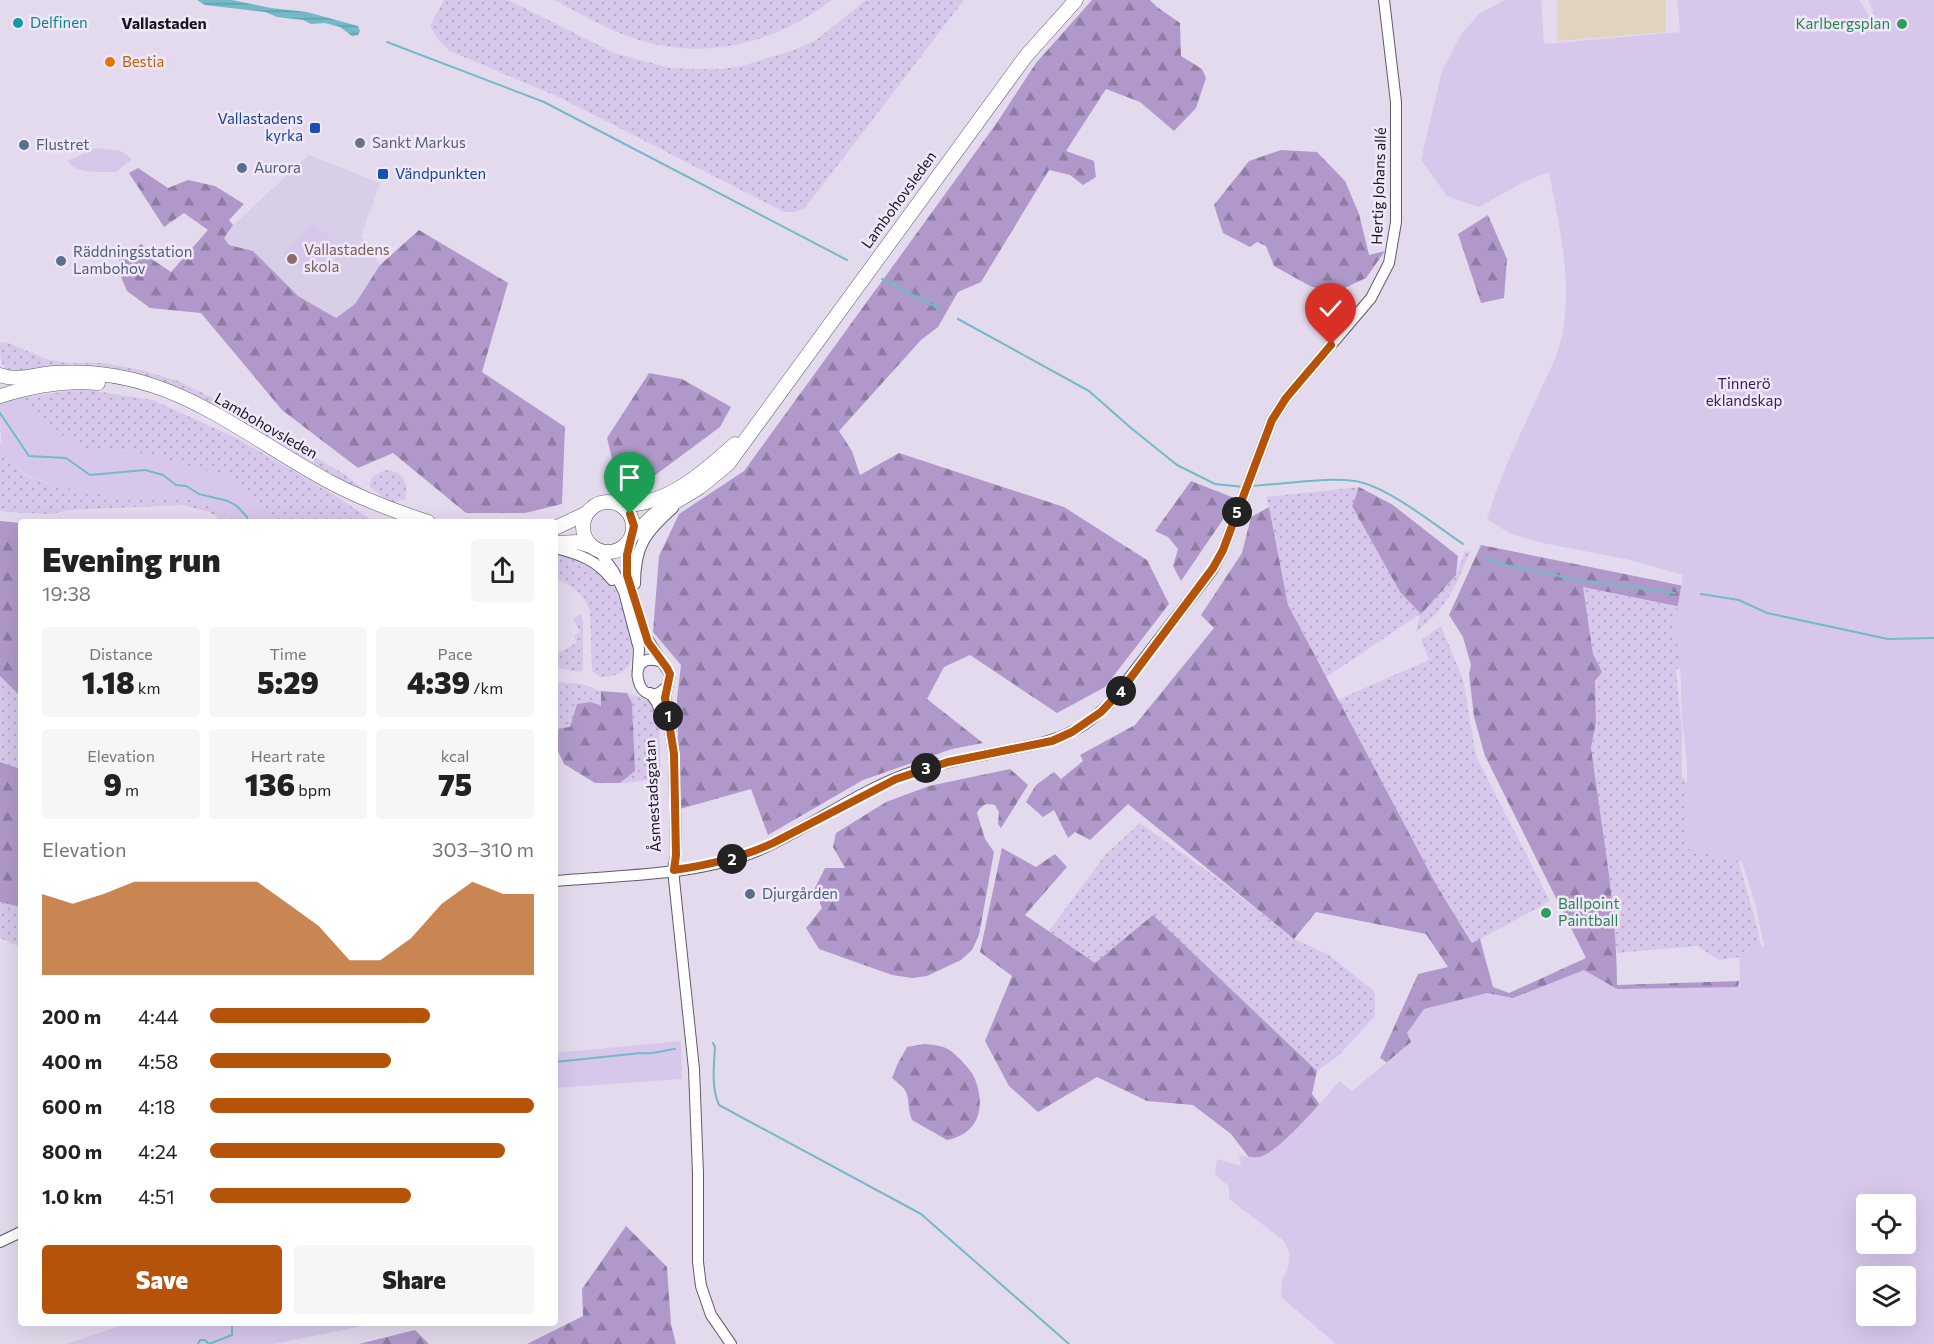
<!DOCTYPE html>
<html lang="en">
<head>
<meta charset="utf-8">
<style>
  body { margin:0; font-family:Commissioner,sans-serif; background:#f6f6f6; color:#222; height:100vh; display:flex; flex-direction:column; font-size:22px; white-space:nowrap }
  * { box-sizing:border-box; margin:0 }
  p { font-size:20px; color:#767676 }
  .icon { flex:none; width:33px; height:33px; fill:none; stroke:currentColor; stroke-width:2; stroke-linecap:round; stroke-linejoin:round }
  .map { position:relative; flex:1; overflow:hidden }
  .sheet { position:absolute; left:18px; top:519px; width:540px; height:807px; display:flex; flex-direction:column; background:#fff; border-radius:6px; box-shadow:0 6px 24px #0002 }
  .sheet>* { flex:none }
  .controls { position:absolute; left:1856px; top:1194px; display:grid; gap:12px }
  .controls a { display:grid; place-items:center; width:60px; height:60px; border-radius:6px; background:#fff; box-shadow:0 6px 24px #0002; font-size:30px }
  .pin { position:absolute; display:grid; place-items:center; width:51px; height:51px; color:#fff; margin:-62px -26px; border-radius:50% 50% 50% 0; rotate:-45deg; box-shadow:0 0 6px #0007 }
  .pin .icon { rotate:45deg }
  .km { position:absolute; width:30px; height:30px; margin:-15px; border-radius:50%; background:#222; color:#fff; font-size:16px; line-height:30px; text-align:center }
  .round { display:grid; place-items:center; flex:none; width:63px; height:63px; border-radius:6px; background:#f6f6f6 }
  .head { display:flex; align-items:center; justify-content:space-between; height:102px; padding:0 24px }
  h1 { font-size:33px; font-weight:800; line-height:45px }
  .figures { display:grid; grid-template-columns:repeat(3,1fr); gap:9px; height:102px; padding:6px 24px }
  .figures div { display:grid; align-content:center; border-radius:6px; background:#f6f6f6; text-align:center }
  .figures b { font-size:30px; font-weight:800 }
  .figures small { font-size:16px; font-weight:400 }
  .figures p { font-size:16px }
  .chart { height:168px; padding:12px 24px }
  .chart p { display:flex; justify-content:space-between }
  .chart svg { width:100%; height:108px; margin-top:6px; fill:#b45309; opacity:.7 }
  .cta { display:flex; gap:12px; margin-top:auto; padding:12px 24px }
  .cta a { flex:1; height:69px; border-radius:6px; background:#b45309; color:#fff; font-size:24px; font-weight:800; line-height:69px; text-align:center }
  .cta a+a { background:#f6f6f6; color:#222 }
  ul { padding:0 24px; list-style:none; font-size:20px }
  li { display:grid; grid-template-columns:96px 72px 1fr; align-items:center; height:45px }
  li i { height:15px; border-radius:8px; background:#b45309 }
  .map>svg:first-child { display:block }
  .industrial { fill:#e1d3c0 }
  .built { fill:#d9cee7 }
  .grass { fill:url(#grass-dots) }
  .forest { fill:url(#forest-firs) }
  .park { fill:#d7c8eb; fill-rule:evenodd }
  .water { fill:url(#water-rules) }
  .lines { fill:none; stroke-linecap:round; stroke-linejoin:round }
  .stream { stroke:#73bac8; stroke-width:2 }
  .minor-casing { stroke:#625b6b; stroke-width:12 }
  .major-casing { stroke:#625b6b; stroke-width:15 }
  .minor { stroke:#fff; stroke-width:10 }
  .major { stroke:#fff; stroke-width:14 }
  .route-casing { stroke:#fff; stroke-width:12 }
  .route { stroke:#b45309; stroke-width:8 }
  .culture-dot { fill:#0f9aa8; stroke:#f0e8fa; stroke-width:2 }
  .leisure-dot { fill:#2e9e5b; stroke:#f0e8fa; stroke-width:2 }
  .food-dot { fill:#e8710a; stroke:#f0e8fa; stroke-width:2 }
  .transit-dot { fill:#1a4fb4; stroke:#f0e8fa; stroke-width:2 }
  .worship-dot { fill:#6b7280; stroke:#f0e8fa; stroke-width:2 }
  .service-dot { fill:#5c6f8a; stroke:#f0e8fa; stroke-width:2 }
  .education-dot { fill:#8d6e63; stroke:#f0e8fa; stroke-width:2 }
  .labels { text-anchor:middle; stroke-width:5; stroke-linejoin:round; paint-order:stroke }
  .culture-label { font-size:15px; fill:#0d838f; stroke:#f0e8fa; text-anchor:start }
  .leisure-label { font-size:15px; fill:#27864d; stroke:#f0e8fa; text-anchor:end }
  .food-label { font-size:15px; fill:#c56008; stroke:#f0e8fa; text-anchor:start }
  .transit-label { font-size:15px; fill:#164399; stroke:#f0e8fa; text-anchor:end }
  .worship-label { font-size:15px; fill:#5b616d; stroke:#f0e8fa; text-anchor:start }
  .service-label { font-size:15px; fill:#4e5e75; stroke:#f0e8fa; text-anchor:start }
  .street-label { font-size:15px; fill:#18151c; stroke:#f0e8fa }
  .education-label { font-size:15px; fill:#785e54; stroke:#f0e8fa; text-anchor:start }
  .park-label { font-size:15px; fill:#3b1b57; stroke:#f0e8fa }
  .neighbourhood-label { font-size:16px; font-weight:bold; fill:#18151c; stroke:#f0e8fa }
</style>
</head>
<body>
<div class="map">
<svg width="1934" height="1344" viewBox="0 0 1934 1344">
  <defs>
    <pattern id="grass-dots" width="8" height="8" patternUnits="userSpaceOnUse" patternTransform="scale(1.5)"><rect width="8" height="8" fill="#d7c8eb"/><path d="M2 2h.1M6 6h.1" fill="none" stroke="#b8abc9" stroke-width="1.8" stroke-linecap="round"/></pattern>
    <pattern id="forest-firs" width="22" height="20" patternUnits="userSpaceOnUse" patternTransform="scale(1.5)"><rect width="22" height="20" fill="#b099ca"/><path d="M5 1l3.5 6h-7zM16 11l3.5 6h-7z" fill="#8e7ca3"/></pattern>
    <pattern id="water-rules" width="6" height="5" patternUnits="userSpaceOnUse" patternTransform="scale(1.5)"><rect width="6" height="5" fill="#73bac8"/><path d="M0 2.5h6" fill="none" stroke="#639fab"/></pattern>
  </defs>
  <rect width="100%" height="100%" fill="#e3dbed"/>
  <!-- industrial -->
  <path class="industrial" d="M1557,0H1666V32L1557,41Z"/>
  <!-- built -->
  <path class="built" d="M309,155L380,183L361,236L380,265L319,360L213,252L233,225Z"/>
  <!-- grass -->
  <g class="grass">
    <path d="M444,0H508L614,53L670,68L691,69H723L745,65L794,50L816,40L866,0H964L805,208L795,212H784L561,98L450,51L439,41L430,26Z"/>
    <path d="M554,0H832C772,47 692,64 620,33C597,24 576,11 554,0Z"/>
    <path d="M6,342L46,359L67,363H104L141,370L178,381L227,405L344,474L373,496L351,487L261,434L167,386L12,374C0,366 0,359 0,343Z"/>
    <path d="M82,389L153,400L236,438L331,493L375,522H274L265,506L133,451L78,448L18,398Z"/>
    <path d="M0,441C3,451 15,467 24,474C41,484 88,493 109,495C122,497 137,495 150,495C180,495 214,502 236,522H224L209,512L183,505L70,510L51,514L7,512L0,510Z"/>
    <path d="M385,470C403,471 409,482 405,499L393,503L384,499L369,486L372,477Z"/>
    <path d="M1359,487L1352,506L1400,592L1456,575L1465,551L1470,552C1454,589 1449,606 1416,632L1420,614L1325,678L1288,605L1269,507L1266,497Z"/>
    <path d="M555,554C566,554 581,557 590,564C597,569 605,576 610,583C618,592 622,605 625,617C634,644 642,677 600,677L592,671L590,611C584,595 572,583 555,580Z"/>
    <path d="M1583,587L1684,608L1686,667L1676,669L1682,729V776L1735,849L1758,930L1762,954L1719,960L1697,946L1617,953L1591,747L1596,723L1595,681L1602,672L1593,654Z"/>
    <path d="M581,615L583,621V670L579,672L555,667V654L577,643L574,636L580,632L573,618Z"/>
    <path d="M1441,626L1463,679L1476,756L1550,901L1473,943L1437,886L1337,700L1429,660L1421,640Z"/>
    <path d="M0,676L21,697V769L0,762Z"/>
    <path d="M555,682L581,684L601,691V706L570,727L555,729Z"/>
    <path d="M627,693L648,700L659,720L661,779L620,783L635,771L632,703Z"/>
    <path d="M1140,823L1217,878L1294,939L1329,955L1375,992V1016L1338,1056L1317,1071L1153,915L1095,963L1049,931L1105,855Z"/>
    <path d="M0,902L21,907V947L0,938Z"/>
  </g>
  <!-- forest -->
  <g class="forest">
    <path d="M1092,0H1150L1157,7L1180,23L1181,56L1202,69L1206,78L1196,108L1174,131L1140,102L1106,89L1066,151L1094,161L1096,177L1083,185L1070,175L1049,170L981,282L958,292L938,327L921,340L839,431L852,451L860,475L899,453L1064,507L1147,560L1169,604L1105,687L1057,713L970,655L944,667L927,699L983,743L952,749L863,780L768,835L751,789L680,809L677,699L681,665L653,632L659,556L679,514L744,471L996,124L1036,63Z"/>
    <path d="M1281,150L1317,152L1345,181L1359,214L1369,255L1385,251L1366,278L1334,293L1310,286L1274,266L1266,246L1257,242L1250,247L1223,233L1214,205L1249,161Z"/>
    <path d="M138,168L168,188L188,180L215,186L244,204L229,220L233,225L224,238L229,245L253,251L298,296L336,318L355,304L380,265L419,230L508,283L482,372L565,427L562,504L525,513H466L393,453L358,468L282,410L201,313L150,308L127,291L121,277L119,259L142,244L150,258L171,272L208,230L184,213L164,227L129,173Z"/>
    <path d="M1488,215L1507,259L1504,298L1481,303L1458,234Z"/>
    <path d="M649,373L682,379L731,407L720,427L646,482L618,483L607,438Z"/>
    <path d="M1191,481L1237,499L1181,581L1173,566L1178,549L1168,537L1155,531Z"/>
    <path d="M1359,487L1393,505L1458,556L1456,575L1421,614L1400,592L1352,506Z"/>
    <path d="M1269,507L1288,605L1437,886L1472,943L1480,939L1493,987L1509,993L1586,958L1485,756L1474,717L1469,674L1471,665L1463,637L1449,615L1481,545L1684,586L1681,607L1583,587L1593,654L1602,672L1595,681L1596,723L1591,747C1601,826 1617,906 1617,985L1739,981L1736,1005L1281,1199L1231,1134L1193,1105L1147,1101L1097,1077L1038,1112L1009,1086L985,1041L1012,976L980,952L1002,848L1036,867L1055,854L1067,867L1025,915L1095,963L1153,915L1317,1071L1312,1094L1332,1121L1424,1087L1380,1058L1418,974L1448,967L1426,934L1316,912L1294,939L1128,804L1090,840L1075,832L1068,838L1054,810L1043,817L1026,802L1036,785L1054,772L1061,779L1083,761L1080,755L1135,725L1214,628L1201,615L1242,553L1251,517Z"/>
    <path d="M0,521L21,523V697L0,676Z"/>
    <path d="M601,691L627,693L632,703L635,771L620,783H595L564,764L555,745V729L570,727L577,704L591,702L601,706Z"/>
    <path d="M0,762L21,769V907L0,902Z"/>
    <path d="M1010,769L1028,785L1001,828L998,824L999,812L995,805C986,803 982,804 977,813L985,839L994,852L979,935L972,950L961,960L927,976L912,978L892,975L819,949L806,928L822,908L814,890L825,868H845L833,847L836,833L886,802L929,786Z"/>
    <path d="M924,1044C933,1045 943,1045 951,1051C958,1057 972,1070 975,1079C986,1107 979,1134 947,1140L912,1120C904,1097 915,1095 892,1078L897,1065L907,1047Z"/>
    <path d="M626,1226L667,1267L671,1324L676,1344H527L583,1316L582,1289Z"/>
    <path d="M415,1330L429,1344H359Z"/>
  </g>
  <!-- park -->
  <g class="park">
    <path d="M1505,0H1541L1544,44L1680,32L1677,0H1859L1871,18L1873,11L1868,0H1934V1344H1336L1281,1297L1282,1280L1288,1269L1290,1254L1284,1241L1229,1199V1186L1215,1175L1217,1159L1241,1166L1239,1155C1245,1156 1252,1158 1258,1157C1278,1155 1325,1097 1340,1081L1352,1091L1411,1042L1407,1033L1424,1009L1487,993L1513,998L1584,970L1617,989L1740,987L1739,953L1764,946L1755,903L1742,862L1686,848L1684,831L1687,798V764L1682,718L1680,658L1674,629L1683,575L1630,560L1538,542L1509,533L1487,519C1499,479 1517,441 1534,404C1544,382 1557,359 1562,336C1573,280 1559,226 1549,172L1524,182L1479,207L1447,196L1421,160L1442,71L1462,33L1479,14ZM1866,1204H1905V1244H1866ZM1866,1276H1905V1316H1866Z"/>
    <path d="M96,148L121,151L132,159L116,172C101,172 76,174 67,161Z"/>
    <path d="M312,222L335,242L306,275L283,254Z"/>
    <path d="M18,398L78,448L133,451L234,478L265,506L274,522H236C202,492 155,497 113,496C96,495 38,483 24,473C17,469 7,456 3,449C0,438 0,417 0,403Z"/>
    <path d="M681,1041L682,1079L555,1088V1053Z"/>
    <path d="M129,1323H377L274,1344H66Z"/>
  </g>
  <!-- water -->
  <path class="water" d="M197,0H232L271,8L307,12L358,26L360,31L358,35L352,36L340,27L325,23L311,24L303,20L277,17L265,12L205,5Z"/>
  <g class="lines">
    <!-- stream -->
    <g class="stream">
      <path d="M387,42L544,102L847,260"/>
      <path d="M882,279L940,309"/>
      <path d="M958,319L1089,391L1131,428L1177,465L1215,484L1244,487"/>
      <path d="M0,413L29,456L66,458L90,475L145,470L163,475L176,485L186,486L199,494L228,501L237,506L247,517L248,522"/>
      <path d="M1252,486C1286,484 1322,477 1355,481C1387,486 1435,525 1463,544"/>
      <path d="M1486,558L1496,563L1578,580L1675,593"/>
      <path d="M1701,594L1739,600L1767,613L1888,639L1934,638"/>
      <path d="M713,1043L715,1047C714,1066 711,1087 719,1105L921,1214L1069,1344"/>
      <path d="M555,1062L641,1053C653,1055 663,1050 675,1049"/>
      <path d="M198,1344L200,1340H205L209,1344L232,1335V1323"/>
    </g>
    <!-- minor casing -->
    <g class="minor-casing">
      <g id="minor">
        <path d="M629,542L627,556V575L646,637L670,674L665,698L674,754L676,855L673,870L694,1069L698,1174V1262L701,1286L711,1315L731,1344"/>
        <path d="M555,548C579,554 597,560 612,580"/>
        <path d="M599,551L614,572L624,592L639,649L638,668"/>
        <path d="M635,584C635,546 645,533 673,508"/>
        <path d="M662,662C620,646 639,720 668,685"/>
        <path d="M650,693L657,703L663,720"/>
        <path d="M555,881C620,875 697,876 757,851C810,828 860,789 915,771C947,761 980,756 1013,749C1032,745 1051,742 1069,733C1085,726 1097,715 1109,704L1213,569L1223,550L1272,420L1286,398L1371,298L1389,263L1396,222V102L1384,0"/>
        <path d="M0,1242L21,1232"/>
      </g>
    </g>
    <!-- major casing -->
    <g class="major-casing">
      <g id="major">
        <path d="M0,375C17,382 36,374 54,373C87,371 122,375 154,386C215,406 273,452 330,482C362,499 394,511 428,522"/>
        <path d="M0,396C32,386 65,380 98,383"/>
        <circle cx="608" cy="527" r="25"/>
        <path d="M621,505C666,506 703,473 735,444"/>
        <path d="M555,528L587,513"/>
        <path d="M632,536L654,515L700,487L728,464L1026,56L1076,0"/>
        <path d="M555,543L578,542L591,546"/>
      </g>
    </g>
    <!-- minor -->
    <use href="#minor" class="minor"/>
    <!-- major -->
    <use href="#major" class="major"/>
  </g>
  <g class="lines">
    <!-- route casing -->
    <g class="route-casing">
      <path id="route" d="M630,514L634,526L627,555V575L648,642L667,668L670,674L665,698L674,754L676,855L674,870C709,865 741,858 773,843L896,779L948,762L1052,741L1072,732L1101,712L1120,692L1213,568L1223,550L1272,420L1286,398L1331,345"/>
    </g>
    <!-- route -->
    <use href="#route" class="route"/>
  </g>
  <!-- markers -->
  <circle class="culture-dot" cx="18" cy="23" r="6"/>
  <g class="leisure-dot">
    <circle cx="1902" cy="24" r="6"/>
    <circle cx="1546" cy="913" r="6"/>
  </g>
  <circle class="food-dot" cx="110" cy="62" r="6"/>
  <g class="transit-dot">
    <rect x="309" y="122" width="12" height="12" rx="3"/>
    <rect x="377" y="168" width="12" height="12" rx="3"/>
  </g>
  <circle class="worship-dot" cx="360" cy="143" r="6"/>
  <g class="service-dot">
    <circle cx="24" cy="145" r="6"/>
    <circle cx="242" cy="168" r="6"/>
    <circle cx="61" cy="261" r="6"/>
    <circle cx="750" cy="894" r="6"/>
  </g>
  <circle class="education-dot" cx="292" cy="259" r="6"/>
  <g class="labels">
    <!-- culture labels -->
    <g class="culture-label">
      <text x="30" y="28">Delfinen</text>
    </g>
    <!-- leisure labels -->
    <g class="leisure-label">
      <text x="1890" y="29">Karlbergsplan</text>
      <text x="1558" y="909" text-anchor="start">Ballpoint<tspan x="1558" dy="17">Paintball</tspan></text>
    </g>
    <!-- food labels -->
    <g class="food-label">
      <text x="122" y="67">Bestia</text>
    </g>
    <!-- transit labels -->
    <g class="transit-label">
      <text x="303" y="124">Vallastadens<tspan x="303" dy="17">kyrka</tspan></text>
      <text x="395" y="179" text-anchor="start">Vändpunkten</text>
    </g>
    <!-- worship labels -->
    <g class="worship-label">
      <text x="372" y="148">Sankt Markus</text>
    </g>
    <!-- service labels -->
    <g class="service-label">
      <text x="36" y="150">Flustret</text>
      <text x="254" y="173">Aurora</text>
      <text x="73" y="257">Räddningsstation<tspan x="73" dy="17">Lambohov</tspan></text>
      <text x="762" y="899">Djurgården</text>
    </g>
    <!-- street labels -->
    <g class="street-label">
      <text transform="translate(1379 186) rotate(-88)" y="5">Hertig Johans allé</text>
      <text transform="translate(899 200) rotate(-54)" y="5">Lambohovsleden</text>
      <text transform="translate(266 426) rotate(30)" y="5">Lambohovsleden</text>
      <text transform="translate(653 796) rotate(-93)" y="5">Åsmestadsgatan</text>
    </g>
    <!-- education labels -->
    <g class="education-label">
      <text x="304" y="255">Vallastadens<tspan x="304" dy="17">skola</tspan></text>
    </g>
    <!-- park labels -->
    <g class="park-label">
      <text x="1744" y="389">Tinnerö<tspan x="1744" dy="17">eklandskap</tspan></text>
    </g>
    <!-- neighbourhood labels -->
    <g class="neighbourhood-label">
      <text x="164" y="29">Vallastaden</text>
    </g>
  </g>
</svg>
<div class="controls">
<a><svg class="icon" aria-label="locate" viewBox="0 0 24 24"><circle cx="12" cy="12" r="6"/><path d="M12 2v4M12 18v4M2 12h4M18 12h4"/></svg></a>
<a><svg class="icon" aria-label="layers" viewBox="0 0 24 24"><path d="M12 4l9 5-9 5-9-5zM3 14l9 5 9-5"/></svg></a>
</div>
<div class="pin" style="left:630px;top:514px;background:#1e9e55"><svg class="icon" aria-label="arrive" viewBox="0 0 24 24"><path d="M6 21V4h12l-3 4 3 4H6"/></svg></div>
<div class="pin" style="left:1331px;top:345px;background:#d93025"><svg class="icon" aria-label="check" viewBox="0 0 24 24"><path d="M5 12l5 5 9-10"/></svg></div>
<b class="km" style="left:668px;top:716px">1</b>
<b class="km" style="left:732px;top:859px">2</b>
<b class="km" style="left:926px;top:768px">3</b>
<b class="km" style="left:1121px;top:691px">4</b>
<b class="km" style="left:1237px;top:512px">5</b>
<section class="sheet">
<div class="head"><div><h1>Evening run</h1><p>19:38</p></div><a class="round"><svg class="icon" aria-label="share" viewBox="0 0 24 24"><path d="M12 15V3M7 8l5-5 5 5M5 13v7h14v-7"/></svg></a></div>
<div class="figures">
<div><p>Distance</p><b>1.18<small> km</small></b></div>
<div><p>Time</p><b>5:29</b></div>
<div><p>Pace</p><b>4:39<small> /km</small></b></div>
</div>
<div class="figures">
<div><p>Elevation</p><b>9<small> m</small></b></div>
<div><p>Heart rate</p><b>136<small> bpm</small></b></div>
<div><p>kcal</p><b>75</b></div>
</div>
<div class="chart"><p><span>Elevation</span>303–310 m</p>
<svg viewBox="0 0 160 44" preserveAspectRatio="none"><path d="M0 44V11L10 15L20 11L30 6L40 6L50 6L60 6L70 6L80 15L90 24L100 38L110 38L120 29L130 15L140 6L150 11L160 11V44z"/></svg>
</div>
<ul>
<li><b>200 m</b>4:44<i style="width:68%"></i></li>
<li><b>400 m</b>4:58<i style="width:56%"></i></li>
<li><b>600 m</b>4:18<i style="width:100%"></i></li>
<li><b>800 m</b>4:24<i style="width:91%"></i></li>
<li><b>1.0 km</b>4:51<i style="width:62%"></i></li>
</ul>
<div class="cta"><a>Save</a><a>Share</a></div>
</section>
</div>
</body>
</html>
